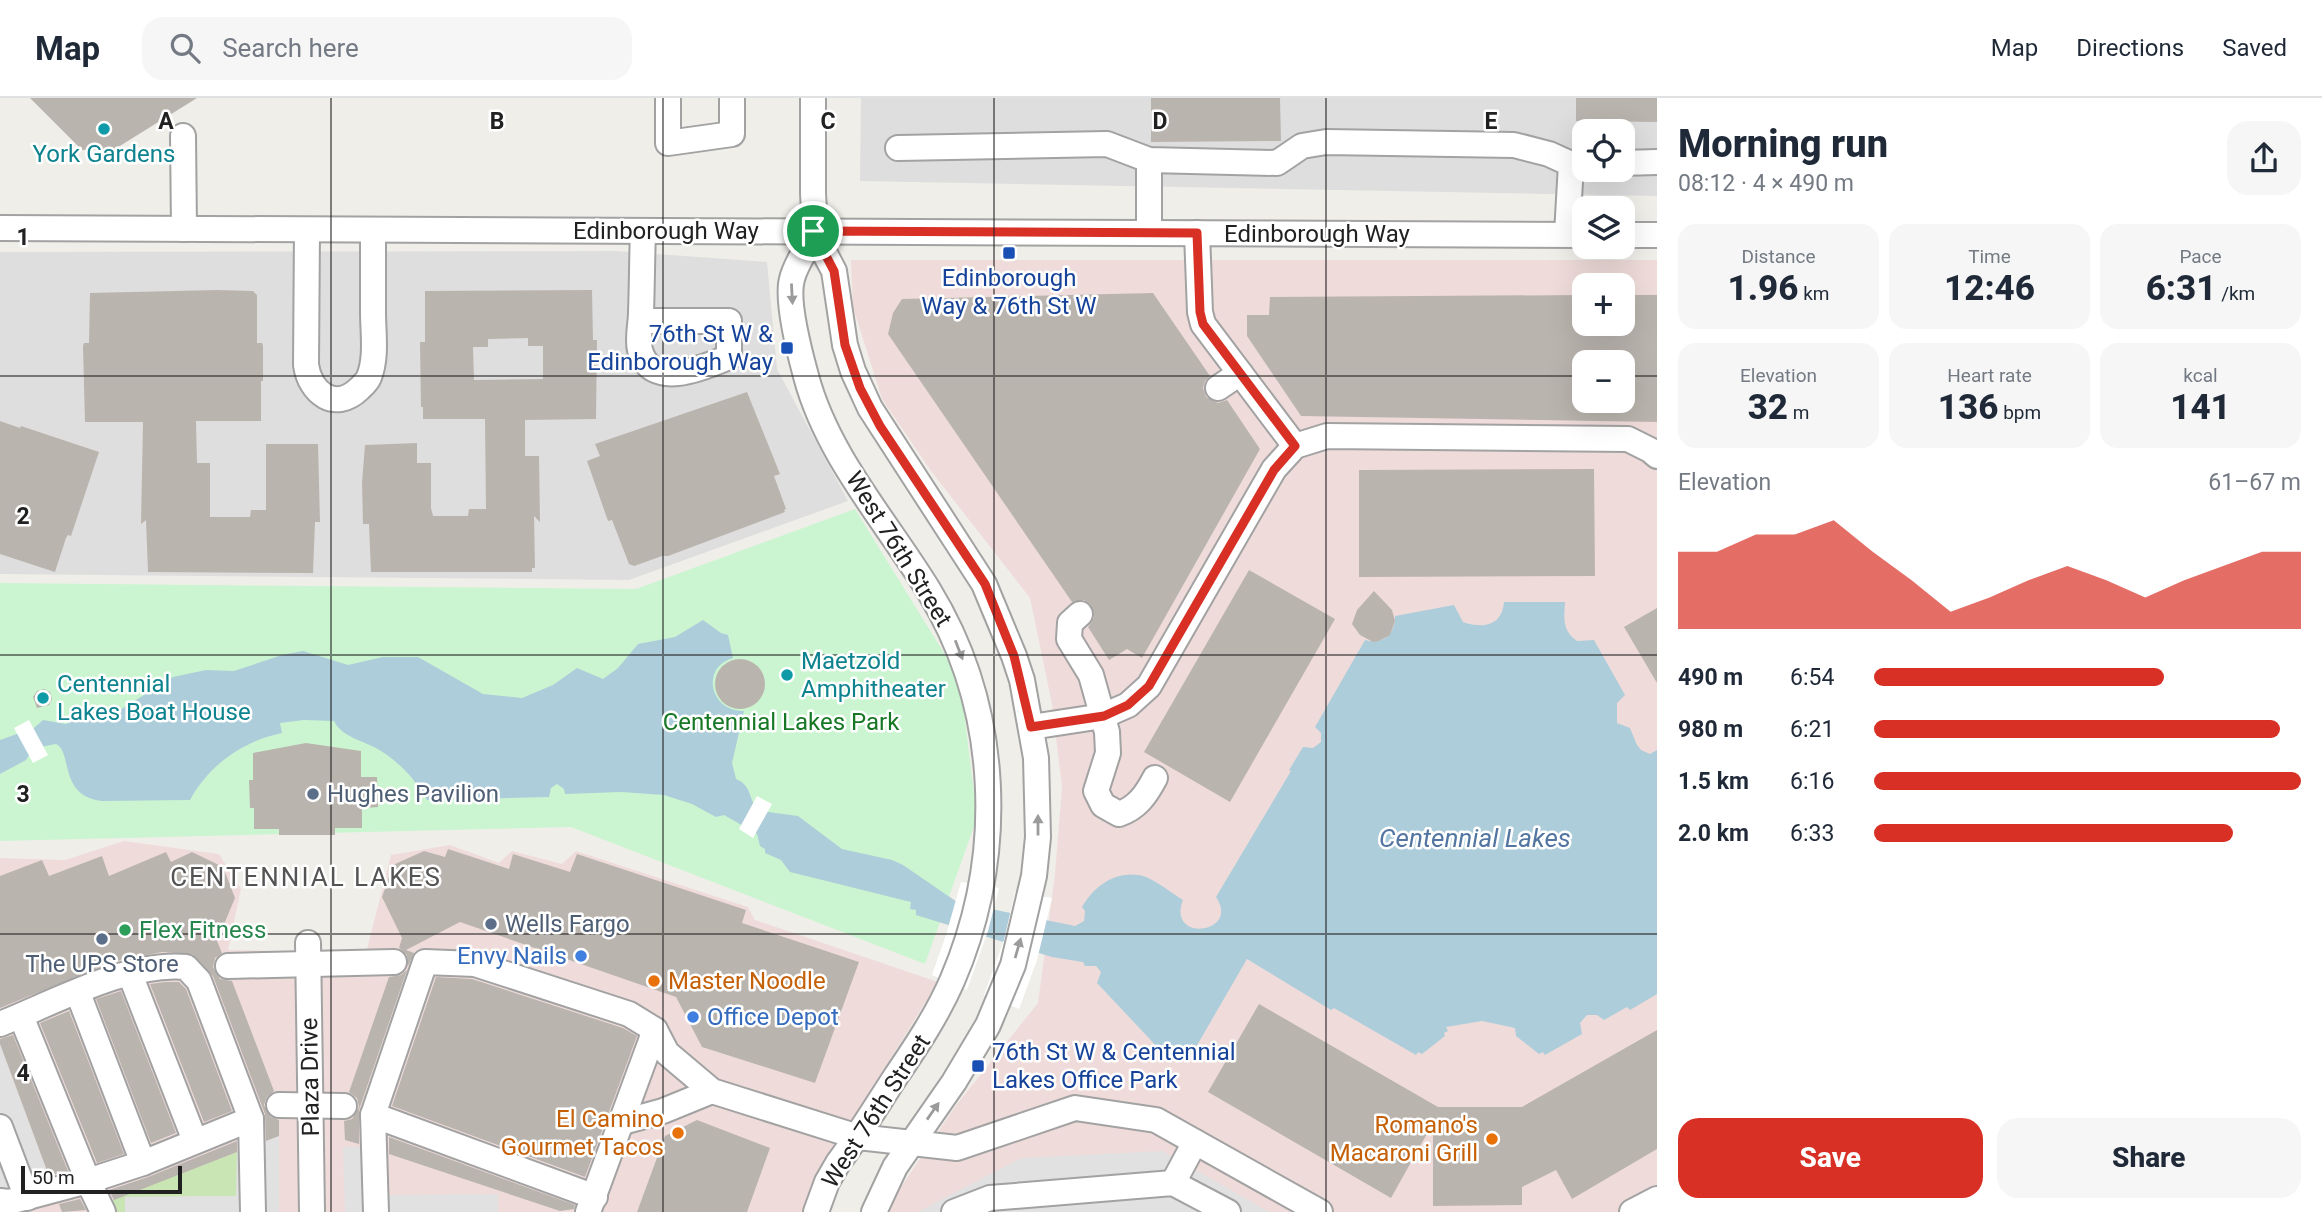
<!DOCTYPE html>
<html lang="en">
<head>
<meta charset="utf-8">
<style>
  body { margin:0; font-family:Roboto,sans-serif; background:#f6f6f7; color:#1f2937; height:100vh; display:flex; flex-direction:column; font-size:26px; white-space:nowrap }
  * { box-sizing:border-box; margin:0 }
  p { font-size:23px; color:#747a83 }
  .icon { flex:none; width:38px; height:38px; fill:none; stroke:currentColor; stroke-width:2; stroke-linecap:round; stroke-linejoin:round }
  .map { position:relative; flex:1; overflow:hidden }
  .sheet { display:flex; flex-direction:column; background:#fff; width:665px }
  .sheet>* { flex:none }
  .buttons { position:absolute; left:1572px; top:21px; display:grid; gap:14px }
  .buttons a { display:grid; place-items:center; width:63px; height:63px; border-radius:14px; background:#fff; box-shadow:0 7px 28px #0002; font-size:35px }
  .scale { position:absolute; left:21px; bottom:18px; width:161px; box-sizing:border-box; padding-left:7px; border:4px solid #212121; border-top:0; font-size:19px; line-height:24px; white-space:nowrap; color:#212121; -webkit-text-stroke:5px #fff; paint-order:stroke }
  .pin { position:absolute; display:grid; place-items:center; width:60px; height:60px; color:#fff; margin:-30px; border:4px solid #fff; border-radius:50%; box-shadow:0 2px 7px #0007 }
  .round { display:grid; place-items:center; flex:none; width:74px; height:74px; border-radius:21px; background:#f6f6f7 }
  .summary { display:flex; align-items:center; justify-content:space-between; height:119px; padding:0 21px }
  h1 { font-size:38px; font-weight:800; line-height:52px }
  .metrics { display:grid; grid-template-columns:repeat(3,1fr); gap:10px; height:119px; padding:7px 21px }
  .metrics div { display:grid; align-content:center; border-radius:18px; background:#f6f6f7; text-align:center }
  .metrics b { font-size:35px; font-weight:800 }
  .metrics small { font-size:19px; font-weight:400 }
  .metrics p { font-size:19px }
  .chart { height:196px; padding:14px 21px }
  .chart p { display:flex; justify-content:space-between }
  .chart svg { width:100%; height:126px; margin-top:7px; fill:#d93025; opacity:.7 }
  .action { display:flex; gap:14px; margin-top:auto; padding:14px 21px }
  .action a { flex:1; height:80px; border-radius:21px; background:#d93025; color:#fff; font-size:28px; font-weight:800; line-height:80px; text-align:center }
  .action a+a { background:#f6f6f7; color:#1f2937 }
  ul { padding:0 21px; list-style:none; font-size:23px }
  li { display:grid; grid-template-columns:112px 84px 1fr; align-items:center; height:52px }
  li i { height:18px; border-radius:9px; background:#d93025 }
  header { display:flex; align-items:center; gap:42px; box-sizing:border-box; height:98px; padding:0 35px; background:#fff; border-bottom:2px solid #e0e1e3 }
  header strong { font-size:33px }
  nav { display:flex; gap:38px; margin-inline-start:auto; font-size:24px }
  .search { width:490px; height:63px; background:#f6f6f7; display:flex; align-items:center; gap:18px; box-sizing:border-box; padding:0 24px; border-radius:21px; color:#747a83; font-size:26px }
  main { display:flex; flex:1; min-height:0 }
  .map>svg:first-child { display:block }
  .residential { fill:#dfdede; fill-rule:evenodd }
  .commercial { fill:#efdcda; fill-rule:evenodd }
  .grass { fill:#c9e5b4 }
  .park { fill:#cbf5d1 }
  .parking { fill:#e1e1e1 }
  .water { fill:#adcdda }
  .pier { fill:#fff }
  .building { fill:#bab4ae; fill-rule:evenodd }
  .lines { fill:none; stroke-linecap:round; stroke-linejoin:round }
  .minor-casing { stroke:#a2a2a2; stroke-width:28 }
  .minor { stroke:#fff; stroke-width:24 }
  .oneway { fill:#9b9b9b }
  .route-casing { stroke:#fff; stroke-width:14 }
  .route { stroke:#d93025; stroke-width:9 }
  .grid { fill:none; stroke:#212121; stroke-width:2; stroke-opacity:0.55 }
  .culture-dot { fill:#0f9aa8; stroke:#fff; stroke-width:2.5 }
  .transit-dot { fill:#1a4fb4; stroke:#fff; stroke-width:2.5 }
  .service-dot { fill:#5c6f8a; stroke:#fff; stroke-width:2.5 }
  .leisure-dot { fill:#2e9e5b; stroke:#fff; stroke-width:2.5 }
  .shop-dot { fill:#3f7fe0; stroke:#fff; stroke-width:2.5 }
  .food-dot { fill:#e8710a; stroke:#fff; stroke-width:2.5 }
  .labels { text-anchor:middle; stroke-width:5; stroke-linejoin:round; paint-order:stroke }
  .culture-label { font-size:24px; fill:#0d838f; stroke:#fff; text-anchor:start }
  .street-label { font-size:24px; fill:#212121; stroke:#fff }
  .transit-label { font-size:24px; fill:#164399; stroke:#fff }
  .park-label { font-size:24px; fill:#167824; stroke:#fff }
  .service-label { font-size:24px; fill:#4e5e75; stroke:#fff; text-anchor:start }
  .leisure-label { font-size:24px; fill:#27864d; stroke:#fff; text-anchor:start }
  .shop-label { font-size:24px; fill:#366cbe; stroke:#fff; text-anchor:end }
  .food-label { font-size:24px; fill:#c56008; stroke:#fff; text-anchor:end }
  .water-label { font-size:26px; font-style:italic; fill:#5275a1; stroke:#fff }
  .neighbourhood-label { font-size:26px; letter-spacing:2px; fill:#545454; stroke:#fff }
  .grid-label { font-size:23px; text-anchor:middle; font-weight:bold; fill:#212121; stroke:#fff; stroke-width:5; stroke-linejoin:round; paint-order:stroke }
</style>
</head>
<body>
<header>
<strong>Map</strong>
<div class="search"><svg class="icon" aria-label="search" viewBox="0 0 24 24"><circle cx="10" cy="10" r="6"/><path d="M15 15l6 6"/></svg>Search here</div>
<nav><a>Map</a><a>Directions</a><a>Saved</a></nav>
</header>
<main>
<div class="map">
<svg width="1657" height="1114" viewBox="0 0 1657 1114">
  <rect width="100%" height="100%" fill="#f0eee9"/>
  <!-- residential -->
  <g class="residential">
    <path d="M861,0H1657V98L860,83ZM1584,33H1622V72H1584Z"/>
    <path d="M616,153L767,164L777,271L848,403L629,482L0,476V154Z"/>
  </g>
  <!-- commercial -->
  <g class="commercial">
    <path d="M851,162H1657V1114H884L957,1006L1038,905L1055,776L1062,689L1052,606L1030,500L931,373L882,301L853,209ZM1584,187H1622V226H1584ZM1584,264H1622V303H1584Z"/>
    <path d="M124,743L219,756L241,791L228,852L366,855L391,757L450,747L499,765L512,753L562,766L576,753L748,809L755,822L938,884L819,1076L807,1114H0V760L65,762Z"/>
  </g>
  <!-- grass -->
  <path class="grass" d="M237,1054V1098L126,1099L125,1114H115L110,1103Z"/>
  <!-- park -->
  <path class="park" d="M855,411L960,581L977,720L925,866L571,729L0,743V485L636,491Z"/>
  <!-- parking -->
  <g class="parking">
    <path d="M0,946L58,1103L30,1113H0Z"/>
    <path d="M279,1038V1114H125V1099L236,1098L237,1054Z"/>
    <path d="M343,1049H360L362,1114H345Z"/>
    <path d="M1163,1053L1269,1114H918L1021,1060Z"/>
    <path d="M498,1096V1114H389V1097Z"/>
  </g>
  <!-- water -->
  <path class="water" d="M1504,504H1565C1564,521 1562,532 1577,543L1594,542L1625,597L1617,605V625L1630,630L1637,647L1641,652L1650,656L1657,652V896L1630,912L1627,909L1604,922L1597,917H1587L1580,925L1582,936L1545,957L1543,954L1539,956L1516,938L1515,930L1482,923L1446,929L1448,933L1444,935L1445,938L1422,956L1418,954L1416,957L1334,910L1331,912L1247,861L1196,949L1188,957L1177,958L1161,953L1097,885L1101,874L1096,868H1085L1083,864L1052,859L916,817V812L910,811L911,804L790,774L781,762L765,755V751L760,748L757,736L724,717L716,719L692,706L664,697L621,694L565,696L564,691L557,686L551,690L549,699L427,702C415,681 401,666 381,653C366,643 342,640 334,623L304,622L280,625L282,635C243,643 209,667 190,702L102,703C58,698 73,654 56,646L40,649L32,653L26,662L0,676V642L34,630L43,622L66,626L89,615H115L173,579L206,572L234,573L282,557L303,553L348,567L383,559H418L483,596L522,600L553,587L577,570L603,581L618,570L638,546L675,539L703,522L721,535L728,537L733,560C700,569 710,614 744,613L732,665L736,681C750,687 748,695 754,706L768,714L798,718L842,751L892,762L903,767L957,804L1075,828L1084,823L1085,813L1082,809C1095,787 1118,770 1146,779C1158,784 1172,795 1183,802C1166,845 1241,836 1216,799L1291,673L1289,672L1303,649L1313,650L1321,644V635L1315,629L1365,542C1383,547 1395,537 1395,518L1454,507L1463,524C1483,531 1502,528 1504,504Z"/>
  <!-- pier -->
  <g class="pier">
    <path d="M29,622L48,657L33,665L14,630Z"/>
    <path d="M757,698L772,706L753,740L739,731Z"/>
    <path d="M961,784L999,790L988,833L967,892L932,877L946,837Z"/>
    <path d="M1015,794L1052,800L1037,862L1019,911L984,897L1004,842Z"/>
  </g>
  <!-- building -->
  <g class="building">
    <path d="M30,0H197L115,51L82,52Z"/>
    <path d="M1151,0H1280L1281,43L1151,44Z"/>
    <path d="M1576,0H1657V24L1576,23Z"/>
    <path d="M217,192L253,193L257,197V245H262L263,248V283H261V323H196L197,365H210V419H250L251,412H266V346H318L320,424H315L313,475L148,474L146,422L141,426L143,324H85L83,248L84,245H89L90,195Z"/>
    <path d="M592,192L593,242H597L596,321L525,322V358H539L540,424L534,418L535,470H532V474H371L369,426H363L362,385L365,347L417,345V365H431V410L433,418H468L469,411H486L485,321H423V309H421L420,244H425V193ZM528,240V248H543V281L474,282L473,249H488V241Z"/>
    <path d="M1153,195L1210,278L1205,283L1203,290L1206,299L1218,305L1227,302L1260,351L1142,560L1127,551L1109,562L1088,529L1094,520L1091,507L1084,502L1072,504L888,236L893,215L902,201Z"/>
    <path d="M1584,197V226H1622V197H1657V324L1301,318L1247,238V217H1269L1270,199ZM1584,264H1622V303H1584Z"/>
    <path d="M747,294L780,376L774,378L786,411L784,412L785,414L668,458H662L634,468L629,466L612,422L608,423L587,363L600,358L595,346Z"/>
    <path d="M0,323L20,330L21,328L99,354L71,438L68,437L66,440L55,474L0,456Z"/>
    <path d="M1594,371L1595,478L1359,479V372Z"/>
    <path d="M1249,472L1335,521L1230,704L1144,654Z"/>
    <path d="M1374,493L1392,512L1395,523L1390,537L1379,543L1373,544L1360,537L1352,526L1357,512Z"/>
    <path d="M1657,510V585L1624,529Z"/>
    <circle cx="740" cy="586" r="25"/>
    <path d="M44,591L50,594L52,601L49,607L37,610L33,599L37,593Z"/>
    <path d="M306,645L361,653V679H377L378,709L362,710V730H335V737H279V731H254V710H250L249,682H253V655Z"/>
    <path d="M448,751L509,771L513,756L570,774L577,756L746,812L742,825L859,864L815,985L702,949L676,899L460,824L406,852L414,855L408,868L407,857L399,850L402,840L382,799L393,767L424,753L445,759Z"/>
    <path d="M166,754L171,764L192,754L223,769L235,800L217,843L222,855L215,860L213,869L220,881L232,883L274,993L267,999L264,1007L271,1019L279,1022V1038L266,1043L265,1016L213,878L192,856L162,854L112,864L0,910V778L42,762L49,778L102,758L109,778Z"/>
    <path d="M407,872L359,1012V1046L345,1042L344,1023L352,1021L359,1009L357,1000L349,994L389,879L401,877Z"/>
    <path d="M436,879L472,881L623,930L637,938L585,1079L392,1008Z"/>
    <path d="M165,884H179L186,891L232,1013L204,1024L150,886Z"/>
    <path d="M121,893L176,1035L151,1045L96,901Z"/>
    <path d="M1259,906L1438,1009H1522L1657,932V1051L1572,1101L1556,1072L1522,1089V1107L1433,1108V1025L1391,1100L1208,994Z"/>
    <path d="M69,913L124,1056L97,1065L40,925Z"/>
    <path d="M13,937L68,1073L49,1078L0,946V941Z"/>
    <path d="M697,1022L770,1050L747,1114H637L665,1038Z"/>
    <path d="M389,1039L575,1107L574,1111L560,1113L389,1056Z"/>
    <path d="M237,1043V1054L114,1102L109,1092L148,1079Z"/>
    <path d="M80,1101L86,1112L62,1114L59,1106Z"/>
  </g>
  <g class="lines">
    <!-- minor casing -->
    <g class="minor-casing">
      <g id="minor">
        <path d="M668,0V45L732,36V0"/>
        <path d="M813,0C813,31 813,62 813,93C813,105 816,121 813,133C809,150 796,164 792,181C786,202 800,256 806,278C827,358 887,424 929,493C1001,611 1006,758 952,883C937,917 917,947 896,978C877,1007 859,1037 838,1065L827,1084L816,1114"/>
        <path d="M183,38L184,131"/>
        <path d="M898,50L1107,46L1149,62L1277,65L1302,48L1326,44L1514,47L1549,56L1571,66L1567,136"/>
        <path d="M1149,62V135"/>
        <path d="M1622,65L1657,64"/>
        <path d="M0,130L1584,137"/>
        <path d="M307,132L306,267C310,295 335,314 359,291C363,287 367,284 369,279C377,259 373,235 373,214C373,187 373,160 373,133"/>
        <path d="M813,133L834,173L845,247L853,273L870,310L984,486L1014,558L1022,582L1036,660L1038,739L1034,778L1013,867L988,927L954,984L895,1069L874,1114"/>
        <path d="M1197,135L1200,214L1203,226L1295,348"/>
        <path d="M1622,137H1657"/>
        <path d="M641,223H729V259C703,270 651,293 640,252C637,241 641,226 641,214C642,187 642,160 643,133"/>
        <path d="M1218,290L1240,275"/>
        <path d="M1080,516L1070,525L1069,541L1091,577L1107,634L1108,655L1096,693L1103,707L1119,716C1137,710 1146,697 1155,680"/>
        <path d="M1031,629L1103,618L1128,607L1149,588L1274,371L1295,348L1327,338L1628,341L1650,352L1657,358"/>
        <path d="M308,845L312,1114"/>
        <path d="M228,868L394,864"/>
        <path d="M130,876L195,1043"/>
        <path d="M78,895L143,1065"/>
        <path d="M0,926C53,905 129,863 186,869L199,883L251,1021L143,1065L88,1083L21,918"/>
        <path d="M279,1007L344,1008"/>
        <path d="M373,1017L595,1099"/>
        <path d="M251,1021L253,1114"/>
        <path d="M623,1024L663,1013L712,993"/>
        <path d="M0,1029L27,1100"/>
        <path d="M1173,1085L1195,1044"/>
        <path d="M0,1103L9,1104L88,1083L103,1114"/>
        <path d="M376,1114L373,1017L425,864L475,866L629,916L655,932"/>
        <path d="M588,1114L655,932L667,955L712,993L858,1039L957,1050L1075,1010L1156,1022L1320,1114"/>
        <path d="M954,1114L990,1100L1173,1085L1228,1114"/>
        <path d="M1632,1114L1657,1101"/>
      </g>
    </g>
    <!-- minor -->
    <use href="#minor" class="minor"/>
  </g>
  <!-- one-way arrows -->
  <defs><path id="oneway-solid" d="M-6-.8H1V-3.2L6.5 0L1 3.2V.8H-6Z" transform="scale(1.75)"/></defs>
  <g class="oneway">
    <use href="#oneway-solid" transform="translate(792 196) rotate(87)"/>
    <use href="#oneway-solid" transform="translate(959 552) rotate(69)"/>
    <use href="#oneway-solid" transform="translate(1038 727) rotate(-90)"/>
    <use href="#oneway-solid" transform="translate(1018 850) rotate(-74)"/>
    <use href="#oneway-solid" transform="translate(933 1013) rotate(-55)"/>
  </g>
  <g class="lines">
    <!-- route casing -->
    <g class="route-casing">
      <path id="route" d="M813,133L1197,135L1200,214L1203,226L1295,348L1274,372L1149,588L1128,607L1104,618L1031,629L1014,558L985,486L880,328L860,290L845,247L834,173Z"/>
    </g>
    <!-- route -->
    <use href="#route" class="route"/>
  </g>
  <!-- grid -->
  <path class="grid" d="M331,0V1114M663,0V1114M994,0V1114M1326,0V1114M0,278H1584M1622,278H1657M0,557H1657M0,836H1657"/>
  <!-- markers -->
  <g class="culture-dot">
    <circle cx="104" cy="31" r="7"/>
    <circle cx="787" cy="577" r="7"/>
    <circle cx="43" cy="600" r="7"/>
  </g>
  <g class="transit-dot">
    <rect x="1002" y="148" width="14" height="14" rx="3.5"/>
    <rect x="780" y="243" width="14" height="14" rx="3.5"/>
    <rect x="971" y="961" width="14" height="14" rx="3.5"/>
  </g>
  <g class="service-dot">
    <circle cx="313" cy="696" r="7"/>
    <circle cx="491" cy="826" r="7"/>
    <circle cx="102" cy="841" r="7"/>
  </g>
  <circle class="leisure-dot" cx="125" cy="832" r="7"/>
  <g class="shop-dot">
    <circle cx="581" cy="858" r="7"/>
    <circle cx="693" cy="919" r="7"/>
  </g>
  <g class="food-dot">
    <circle cx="654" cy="883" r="7"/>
    <circle cx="678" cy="1035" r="7"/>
    <circle cx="1492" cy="1041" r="7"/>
  </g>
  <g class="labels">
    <!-- culture labels -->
    <g class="culture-label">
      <text x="104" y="64" text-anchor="middle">York Gardens</text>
      <text x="801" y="571">Maetzold<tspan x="801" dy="28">Amphitheater</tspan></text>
      <text x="57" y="594">Centennial<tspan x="57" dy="28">Lakes Boat House</tspan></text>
    </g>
    <!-- street labels -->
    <g class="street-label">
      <text x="666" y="141">Edinborough Way</text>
      <text x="1317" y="144">Edinborough Way</text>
      <text transform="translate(899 451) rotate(58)" y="8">West 76th Street</text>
      <text transform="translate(310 979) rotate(-91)" y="8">Plaza Drive</text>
      <text transform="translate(876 1013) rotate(-57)" y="8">West 76th Street</text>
    </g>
    <!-- transit labels -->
    <g class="transit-label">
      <text x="1009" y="188">Edinborough<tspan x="1009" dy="28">Way &amp; 76th St W</tspan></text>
      <text x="773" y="244" text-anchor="end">76th St W &amp;<tspan x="773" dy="28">Edinborough Way</tspan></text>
      <text x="992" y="962" text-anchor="start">76th St W &amp; Centennial<tspan x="992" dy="28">Lakes Office Park</tspan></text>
    </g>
    <!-- park labels -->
    <g class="park-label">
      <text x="781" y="632">Centennial Lakes Park</text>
    </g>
    <!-- service labels -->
    <g class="service-label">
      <text x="327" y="704">Hughes Pavilion</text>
      <text x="505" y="834">Wells Fargo</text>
      <text x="102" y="874" text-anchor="middle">The UPS Store</text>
    </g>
    <!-- leisure labels -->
    <g class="leisure-label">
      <text x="139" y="840">Flex Fitness</text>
    </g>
    <!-- shop labels -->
    <g class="shop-label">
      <text x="567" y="866">Envy Nails</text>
      <text x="707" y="927" text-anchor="start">Office Depot</text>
    </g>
    <!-- food labels -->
    <g class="food-label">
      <text x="668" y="891" text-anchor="start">Master Noodle</text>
      <text x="664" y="1029">El Camino<tspan x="664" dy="28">Gourmet Tacos</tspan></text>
      <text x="1478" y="1035">Romano's<tspan x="1478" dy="28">Macaroni Grill</tspan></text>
    </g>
    <!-- water labels -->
    <g class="water-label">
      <text x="1475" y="749">Centennial Lakes</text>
    </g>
    <!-- neighbourhood labels -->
    <g class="neighbourhood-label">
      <text x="306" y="788">CENTENNIAL LAKES</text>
    </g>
  </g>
  <g class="grid-label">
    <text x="166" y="31">A</text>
    <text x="497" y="31">B</text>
    <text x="828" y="31">C</text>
    <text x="1160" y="31">D</text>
    <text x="1491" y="31">E</text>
    <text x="23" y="147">1</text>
    <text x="23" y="426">2</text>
    <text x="23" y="704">3</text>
    <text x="23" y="983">4</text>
  </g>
</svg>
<div class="buttons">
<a><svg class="icon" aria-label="locate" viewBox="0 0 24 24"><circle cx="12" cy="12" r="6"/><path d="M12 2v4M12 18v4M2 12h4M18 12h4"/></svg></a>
<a><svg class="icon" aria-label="layers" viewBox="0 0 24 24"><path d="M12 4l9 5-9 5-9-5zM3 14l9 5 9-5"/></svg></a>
<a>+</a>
<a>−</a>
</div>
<div class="scale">50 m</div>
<div class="pin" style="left:813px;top:133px;background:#1e9e55"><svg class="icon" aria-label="arrive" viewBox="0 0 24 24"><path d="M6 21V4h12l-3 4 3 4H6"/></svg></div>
</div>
<section class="sheet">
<div class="summary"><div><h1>Morning run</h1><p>08:12 · 4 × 490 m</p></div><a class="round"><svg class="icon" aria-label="share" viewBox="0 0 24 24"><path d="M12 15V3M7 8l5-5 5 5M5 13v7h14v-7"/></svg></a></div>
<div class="metrics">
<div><p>Distance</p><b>1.96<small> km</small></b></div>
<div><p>Time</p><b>12:46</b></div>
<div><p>Pace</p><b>6:31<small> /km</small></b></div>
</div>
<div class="metrics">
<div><p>Elevation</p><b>32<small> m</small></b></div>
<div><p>Heart rate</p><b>136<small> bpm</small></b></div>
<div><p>kcal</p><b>141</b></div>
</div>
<div class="chart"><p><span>Elevation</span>61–67 m</p>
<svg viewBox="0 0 160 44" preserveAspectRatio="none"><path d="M0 44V17L10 17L20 11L30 11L40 6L50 17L60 27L70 38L80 33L90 27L100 22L110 27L120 33L130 27L140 22L150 17L160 17V44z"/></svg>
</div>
<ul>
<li><b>490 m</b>6:54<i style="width:68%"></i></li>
<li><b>980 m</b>6:21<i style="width:95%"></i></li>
<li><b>1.5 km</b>6:16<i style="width:100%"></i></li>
<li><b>2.0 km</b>6:33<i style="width:84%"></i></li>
</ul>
<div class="action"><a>Save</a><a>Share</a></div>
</section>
</main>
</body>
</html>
